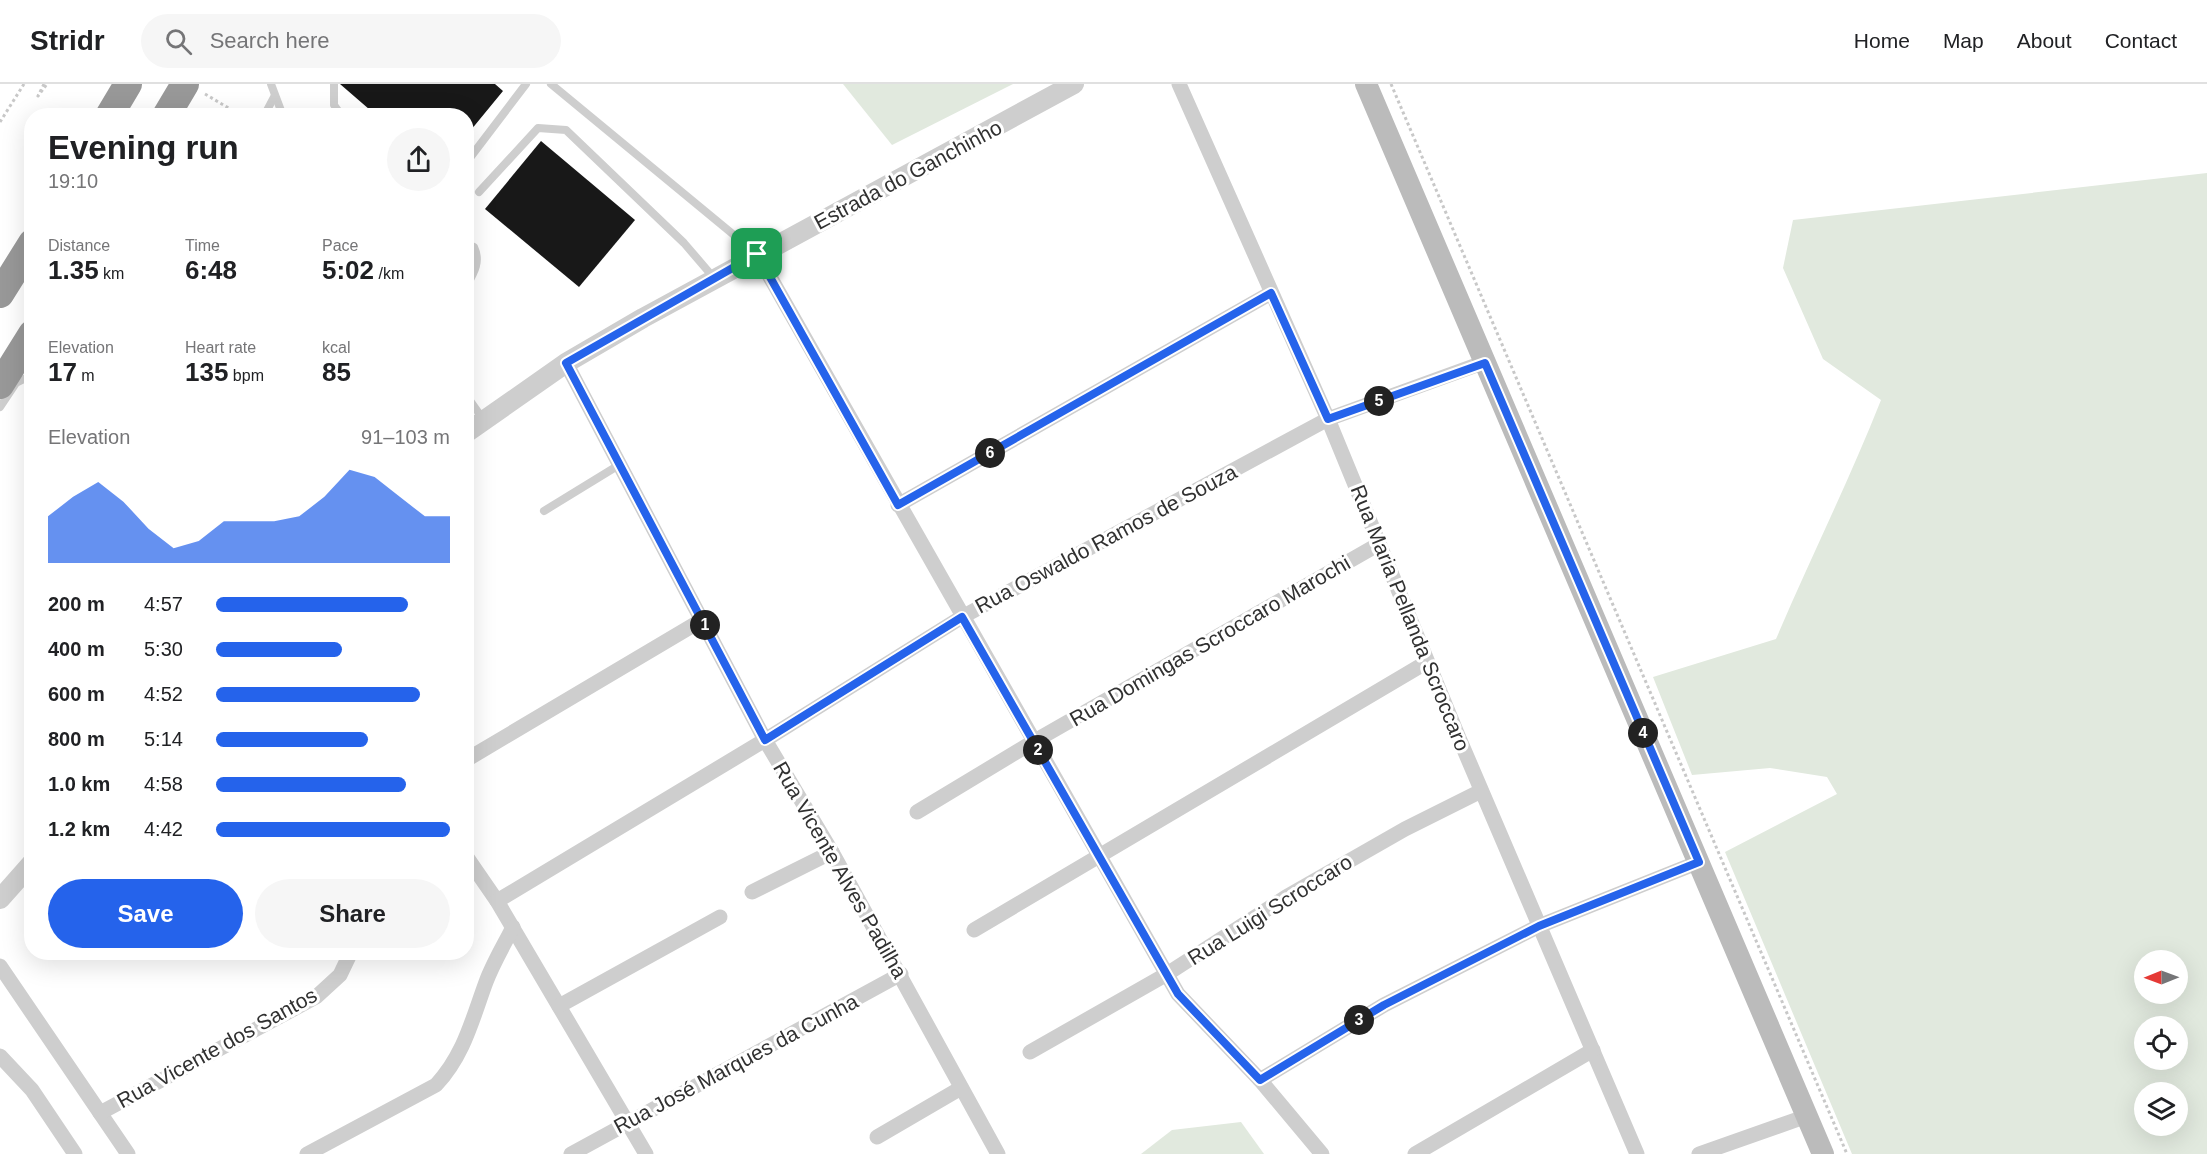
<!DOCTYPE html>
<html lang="en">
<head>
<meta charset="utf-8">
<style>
  body { margin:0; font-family:Helvetica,sans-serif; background:#f6f6f6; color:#202124; height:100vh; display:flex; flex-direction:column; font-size:22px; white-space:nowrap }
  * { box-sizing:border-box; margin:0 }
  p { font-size:20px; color:#757577 }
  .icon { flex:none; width:33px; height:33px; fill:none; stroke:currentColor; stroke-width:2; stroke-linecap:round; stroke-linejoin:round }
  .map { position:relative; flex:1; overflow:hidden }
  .side { position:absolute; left:24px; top:24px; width:450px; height:852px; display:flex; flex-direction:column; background:#fff; border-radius:24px; box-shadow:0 6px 24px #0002 }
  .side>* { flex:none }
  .needle { width:39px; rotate:269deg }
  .buttons { position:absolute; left:2134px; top:866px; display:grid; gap:12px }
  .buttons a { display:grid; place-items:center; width:54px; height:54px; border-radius:50%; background:#fff; box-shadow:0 6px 24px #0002; font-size:30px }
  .pin { position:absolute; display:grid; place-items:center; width:51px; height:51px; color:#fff; margin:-26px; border-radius:12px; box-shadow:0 3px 9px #0006 }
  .km { position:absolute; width:30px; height:30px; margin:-15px; border-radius:50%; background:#222; color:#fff; font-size:16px; line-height:30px; text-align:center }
  .round { display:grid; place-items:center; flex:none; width:63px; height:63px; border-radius:32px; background:#f6f6f6 }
  .summary { display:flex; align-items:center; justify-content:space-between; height:102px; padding:0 24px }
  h1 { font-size:33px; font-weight:800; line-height:45px }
  .metrics { display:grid; grid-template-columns:repeat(3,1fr); gap:9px; height:102px; padding:6px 24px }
  .metrics div { display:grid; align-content:center }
  .metrics b { font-size:26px; font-weight:800 }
  .metrics small { font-size:16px; font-weight:400 }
  .metrics p { font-size:16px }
  .chart { height:168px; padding:12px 24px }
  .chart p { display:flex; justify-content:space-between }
  .chart svg { width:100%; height:108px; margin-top:6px; fill:#2563eb; opacity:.7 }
  .action { display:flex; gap:12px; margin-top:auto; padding:12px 24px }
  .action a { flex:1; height:69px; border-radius:36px; background:#2563eb; color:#fff; font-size:24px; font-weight:800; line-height:69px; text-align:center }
  .action a+a { background:#f6f6f6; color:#202124 }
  ul { padding:0 24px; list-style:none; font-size:20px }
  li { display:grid; grid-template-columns:96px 72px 1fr; align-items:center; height:45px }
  li i { height:15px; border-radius:8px; background:#2563eb }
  header { display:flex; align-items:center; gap:36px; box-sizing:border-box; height:84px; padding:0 30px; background:#fff; border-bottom:2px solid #e0e0e0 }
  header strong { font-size:28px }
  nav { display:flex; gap:33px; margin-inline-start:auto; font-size:21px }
  .search { width:420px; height:54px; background:#f6f6f6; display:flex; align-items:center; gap:15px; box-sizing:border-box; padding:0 21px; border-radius:33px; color:#757577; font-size:22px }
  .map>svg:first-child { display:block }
  .green { fill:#e1e9de; fill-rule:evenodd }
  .building { fill:#181818 }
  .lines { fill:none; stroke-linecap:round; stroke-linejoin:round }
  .path { stroke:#c8c8c8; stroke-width:3; stroke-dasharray:3 3; stroke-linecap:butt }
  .service { stroke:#cecece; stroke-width:8 }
  .minor { stroke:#cecece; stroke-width:15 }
  .tertiary { stroke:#cecece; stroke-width:20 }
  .secondary { stroke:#bbb; stroke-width:22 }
  .motorway { stroke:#989898; stroke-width:28 }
  .route-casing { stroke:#fff; stroke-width:12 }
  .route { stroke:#2563eb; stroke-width:8 }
  .labels { text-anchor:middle; stroke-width:6; stroke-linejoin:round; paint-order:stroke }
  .street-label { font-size:21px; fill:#313131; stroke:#fff }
</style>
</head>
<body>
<header>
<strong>Stridr</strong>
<div class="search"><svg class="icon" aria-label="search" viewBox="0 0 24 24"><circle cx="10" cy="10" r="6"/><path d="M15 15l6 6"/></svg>Search here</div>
<nav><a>Home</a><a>Map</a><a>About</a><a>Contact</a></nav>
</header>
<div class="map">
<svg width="2207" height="1070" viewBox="0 0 2207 1070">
  <rect width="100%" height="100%" fill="#fff"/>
  <!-- green -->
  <g class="green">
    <path d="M843,0H1013L892,61Z"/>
    <path d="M2207,89V1070H1852L1725,768L1837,710L1827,693L1770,684L1692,691L1653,593L1776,555C1810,475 1849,397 1881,316L1823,275L1783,184L1793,136ZM2145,876H2178V909H2145ZM2145,942H2178V975H2145ZM2145,1008H2178V1041H2145Z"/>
    <path d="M1241,1038L1264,1070H1141L1172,1046Z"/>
  </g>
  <!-- building -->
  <g class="building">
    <path d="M340,0H495L503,7L466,52V32H377Z"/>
    <path d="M541,57L635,136L579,203L485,125Z"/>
  </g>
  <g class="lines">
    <!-- path -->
    <g class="path">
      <path d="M44,0L38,12L47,0"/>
      <path d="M1391,0L1847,1070"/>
      <path d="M205,10L242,32"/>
      <path d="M0,38L24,0"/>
    </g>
    <!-- service -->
    <g class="service">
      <path d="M271,0L283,32"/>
      <path d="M334,0V21L342,32"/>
      <path d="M551,0L757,170"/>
      <path d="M264,32L274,13"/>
      <path d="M466,79L526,0"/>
      <path d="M479,108L538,44L566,46L684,159L714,194"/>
      <path d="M466,159L474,163C481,178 474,189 466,203"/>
      <path d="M466,311L483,335"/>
      <path d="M0,323L16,299L32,291"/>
      <path d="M544,427L619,381"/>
    </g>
    <!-- minor -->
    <g class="minor">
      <path d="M1179,0L1328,335L1459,654L1637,1070"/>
      <path d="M757,170L1178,910L1260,996L1322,1070"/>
      <path d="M566,279L765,656L832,768L998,1070"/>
      <path d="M898,421L1271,209"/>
      <path d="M466,676L702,536"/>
      <path d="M917,728L1033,658L1379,460"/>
      <path d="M466,772L497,817L646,1070"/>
      <path d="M752,808L832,768"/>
      <path d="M497,817L765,656L962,533L1328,335L1485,278"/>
      <path d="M974,846L1427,578"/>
      <path d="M0,882L128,1070"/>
      <path d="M559,922L720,833"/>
      <path d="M1030,968L1167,890L1286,813L1405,745L1481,707"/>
      <path d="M0,972L32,1006L75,1070"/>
      <path d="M1260,996L1384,921L1539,842L1699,778"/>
      <path d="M100,1029L316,913L340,891L351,868"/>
      <path d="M877,1053L961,1004"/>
      <path d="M307,1070L436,1001C464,971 472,936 486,898C493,879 504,861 513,843"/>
      <path d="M571,1070L901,890"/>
      <path d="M1415,1070L1593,966"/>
      <path d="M1699,1070L1807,1032"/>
    </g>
    <!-- tertiary -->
    <g class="tertiary">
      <path d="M466,349L566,279L643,234L1074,0"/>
      <path d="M0,815L32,779"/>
    </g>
    <!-- secondary -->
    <path class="secondary" d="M1366,0L1823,1070"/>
    <!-- motorway -->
    <g class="motorway">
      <path d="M109,32L128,0"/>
      <path d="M166,32L185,0"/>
      <path d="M0,210L32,159"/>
      <path d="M0,301L32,250"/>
    </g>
  </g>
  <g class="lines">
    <!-- route casing -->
    <g class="route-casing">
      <path id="route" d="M757,170L898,421L1271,209L1328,335L1485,279L1699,778L1539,842L1384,921L1260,996L1178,910L962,533L765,656L566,279Z"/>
    </g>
    <!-- route -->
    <use href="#route" class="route"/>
  </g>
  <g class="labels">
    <!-- street labels -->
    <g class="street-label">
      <text transform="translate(908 91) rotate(-28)" y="7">Estrada do Ganchinho</text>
      <text transform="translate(1106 455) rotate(-28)" y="7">Rua Oswaldo Ramos de Souza</text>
      <text transform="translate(1410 534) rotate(68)" y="7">Rua Maria Pellanda Scroccaro</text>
      <text transform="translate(1210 557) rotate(-30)" y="7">Rua Domingas Scroccaro Marochi</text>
      <text transform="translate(840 786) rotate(60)" y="7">Rua Vicente Alves Padilha</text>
      <text transform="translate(1270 826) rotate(-32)" y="7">Rua Luigi Scroccaro</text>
      <text transform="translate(217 964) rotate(-29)" y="7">Rua Vicente dos Santos</text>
      <text transform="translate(736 980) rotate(-28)" y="7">Rua José Marques da Cunha</text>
    </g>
  </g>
</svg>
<div class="buttons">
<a><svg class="needle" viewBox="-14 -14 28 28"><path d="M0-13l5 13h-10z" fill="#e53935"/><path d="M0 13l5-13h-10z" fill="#757577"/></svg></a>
<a><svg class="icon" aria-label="locate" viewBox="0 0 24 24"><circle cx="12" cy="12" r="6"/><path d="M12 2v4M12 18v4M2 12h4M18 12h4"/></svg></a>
<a><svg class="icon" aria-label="layers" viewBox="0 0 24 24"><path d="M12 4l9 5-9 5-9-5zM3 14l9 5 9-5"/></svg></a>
</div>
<div class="pin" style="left:757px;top:170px;background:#1e9e55"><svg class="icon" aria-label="arrive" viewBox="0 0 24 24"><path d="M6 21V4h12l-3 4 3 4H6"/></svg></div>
<b class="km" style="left:705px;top:541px">1</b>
<b class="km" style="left:1038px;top:666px">2</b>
<b class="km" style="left:1359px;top:936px">3</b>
<b class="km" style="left:1643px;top:649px">4</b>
<b class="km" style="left:1379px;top:317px">5</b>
<b class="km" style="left:990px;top:369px">6</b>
<section class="side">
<div class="summary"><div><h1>Evening run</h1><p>19:10</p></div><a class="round"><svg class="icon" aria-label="share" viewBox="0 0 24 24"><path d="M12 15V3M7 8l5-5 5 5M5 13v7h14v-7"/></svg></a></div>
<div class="metrics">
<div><p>Distance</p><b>1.35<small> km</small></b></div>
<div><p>Time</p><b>6:48</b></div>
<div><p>Pace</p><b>5:02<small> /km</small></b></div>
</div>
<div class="metrics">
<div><p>Elevation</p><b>17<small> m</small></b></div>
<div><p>Heart rate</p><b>135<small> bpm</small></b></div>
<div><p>kcal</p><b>85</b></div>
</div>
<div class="chart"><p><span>Elevation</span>91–103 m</p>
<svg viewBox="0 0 160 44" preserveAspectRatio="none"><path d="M0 44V25L10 17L20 11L30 19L40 30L50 38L60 35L70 27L80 27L90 27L100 25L110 17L120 6L130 9L140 17L150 25L160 25V44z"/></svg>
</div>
<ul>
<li><b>200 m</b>4:57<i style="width:82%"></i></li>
<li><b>400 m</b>5:30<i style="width:54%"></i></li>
<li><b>600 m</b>4:52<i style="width:87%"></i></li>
<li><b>800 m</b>5:14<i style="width:65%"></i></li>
<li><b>1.0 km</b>4:58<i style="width:81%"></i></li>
<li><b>1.2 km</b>4:42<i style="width:100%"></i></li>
</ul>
<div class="action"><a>Save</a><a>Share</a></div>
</section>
</div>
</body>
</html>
